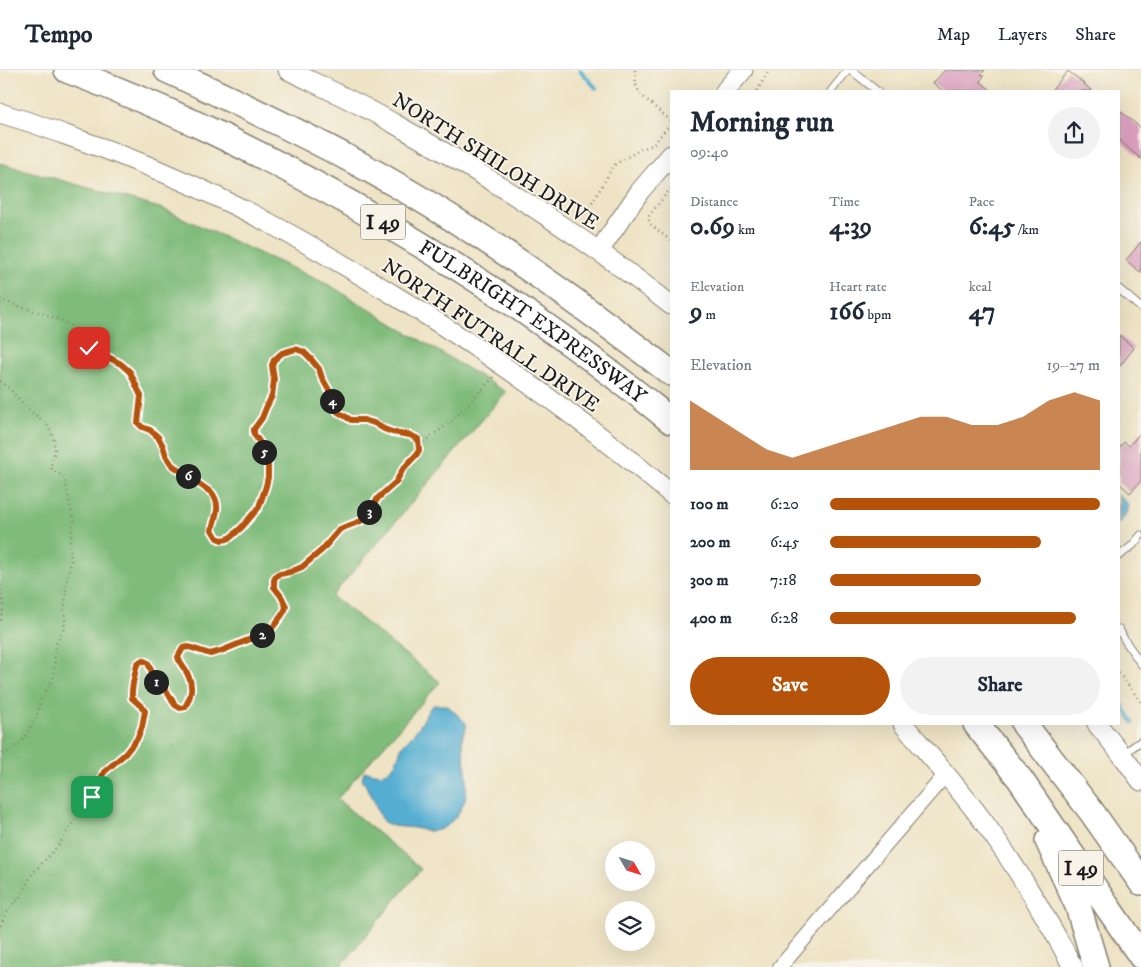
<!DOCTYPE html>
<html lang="en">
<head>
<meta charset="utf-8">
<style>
  body { margin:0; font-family:"IM FELL DW Pica",serif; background:#f2f2f3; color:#1f2937; height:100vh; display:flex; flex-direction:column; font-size:19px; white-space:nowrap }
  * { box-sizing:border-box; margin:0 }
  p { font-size:16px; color:#747a83 }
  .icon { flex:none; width:28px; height:28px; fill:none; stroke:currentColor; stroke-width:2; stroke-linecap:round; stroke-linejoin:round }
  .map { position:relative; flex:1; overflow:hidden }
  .details { position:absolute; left:670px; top:20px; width:450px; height:635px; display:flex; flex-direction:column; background:#fff; border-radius:0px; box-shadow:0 5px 20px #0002 }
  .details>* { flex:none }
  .needle { width:32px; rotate:129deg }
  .controls { position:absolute; left:605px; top:771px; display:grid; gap:10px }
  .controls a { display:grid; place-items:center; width:50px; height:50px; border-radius:50%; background:#fff; box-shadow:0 5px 20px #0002; font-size:25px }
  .pin { position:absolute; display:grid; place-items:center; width:42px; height:42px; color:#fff; margin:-21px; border-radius:10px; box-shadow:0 2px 8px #0006 }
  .km { position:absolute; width:25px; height:25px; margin:-12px; border-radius:50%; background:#222; color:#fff; font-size:14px; line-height:25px; text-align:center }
  .round { display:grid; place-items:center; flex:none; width:52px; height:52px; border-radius:26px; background:#f2f2f3 }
  .head { display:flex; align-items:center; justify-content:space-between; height:85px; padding:0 20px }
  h1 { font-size:28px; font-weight:800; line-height:38px }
  .figures { display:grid; grid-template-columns:repeat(3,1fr); gap:8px; height:85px; padding:5px 20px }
  .figures div { display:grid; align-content:center }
  .figures b { font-size:25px; font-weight:800 }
  .figures small { font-size:14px; font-weight:400 }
  .figures p { font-size:14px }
  .chart { height:140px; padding:10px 20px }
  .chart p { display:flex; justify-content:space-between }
  .chart svg { width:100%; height:90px; margin-top:5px; fill:#b45309; opacity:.7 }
  .primary-button { display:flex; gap:10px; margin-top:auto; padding:10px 20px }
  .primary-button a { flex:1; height:58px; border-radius:30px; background:#b45309; color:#fff; font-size:20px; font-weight:800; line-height:58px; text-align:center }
  .primary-button a+a { background:#f2f2f3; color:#1f2937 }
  ul { padding:0 20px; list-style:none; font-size:16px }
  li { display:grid; grid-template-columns:80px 60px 1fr; align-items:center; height:38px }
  li i { height:12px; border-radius:6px; background:#b45309 }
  header { display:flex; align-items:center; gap:30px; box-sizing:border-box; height:70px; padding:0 25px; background:#fff; border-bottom:1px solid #e0e1e3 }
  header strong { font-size:24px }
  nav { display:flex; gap:28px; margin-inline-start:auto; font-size:18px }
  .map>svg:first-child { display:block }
  .forest { fill:#7fbb7a; stroke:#4e6c4b }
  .water { fill:#54aed2; stroke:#386577 }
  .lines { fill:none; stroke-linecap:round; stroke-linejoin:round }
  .stream { stroke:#54aed2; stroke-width:4 }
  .building { fill:#da9dbe }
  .lane-casing { stroke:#858070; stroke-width:9 }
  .street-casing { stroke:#858070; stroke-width:16 }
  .secondary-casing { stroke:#858070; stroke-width:21 }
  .highway-casing { stroke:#858070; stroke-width:28 }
  .path { stroke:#858070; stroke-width:2.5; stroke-dasharray:1 4; stroke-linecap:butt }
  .lane { stroke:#fff; stroke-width:7 }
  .street { stroke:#fff; stroke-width:14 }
  .secondary { stroke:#fff; stroke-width:19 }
  .highway { stroke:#fff; stroke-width:25 }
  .route-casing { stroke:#fff; stroke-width:10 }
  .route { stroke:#b45309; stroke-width:6 }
  .labels { text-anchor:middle; stroke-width:4; stroke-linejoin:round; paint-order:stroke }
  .shield { fill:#f7f3e8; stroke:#5e5c59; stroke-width:1 }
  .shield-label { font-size:20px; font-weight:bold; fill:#1c1c1c }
  .street-label { font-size:21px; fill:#1c1c1c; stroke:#f7f3e8 }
</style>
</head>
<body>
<header>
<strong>Tempo</strong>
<nav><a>Map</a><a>Layers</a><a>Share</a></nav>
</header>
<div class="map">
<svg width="1141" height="897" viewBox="0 0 1141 897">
  <rect width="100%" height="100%" fill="#f7f3e8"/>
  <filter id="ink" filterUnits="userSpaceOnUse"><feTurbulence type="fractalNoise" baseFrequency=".02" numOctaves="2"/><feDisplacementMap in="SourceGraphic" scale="10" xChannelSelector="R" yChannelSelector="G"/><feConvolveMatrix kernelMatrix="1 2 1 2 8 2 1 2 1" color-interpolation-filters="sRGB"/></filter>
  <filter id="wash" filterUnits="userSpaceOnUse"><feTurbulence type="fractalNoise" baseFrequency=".0096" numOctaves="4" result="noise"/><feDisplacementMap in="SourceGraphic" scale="20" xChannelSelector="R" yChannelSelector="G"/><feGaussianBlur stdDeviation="1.12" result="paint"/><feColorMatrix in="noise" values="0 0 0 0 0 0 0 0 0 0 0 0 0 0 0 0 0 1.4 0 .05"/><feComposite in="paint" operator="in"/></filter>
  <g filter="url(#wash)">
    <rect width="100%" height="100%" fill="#eee3c5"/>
    <!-- forest -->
    <path class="forest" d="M0,93L163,139L329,215L506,322L332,526L440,612L337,729L421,799L340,897H0Z"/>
    <!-- water -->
    <g class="water">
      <path d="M1119,425C1133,438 1130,439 1119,454Z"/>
      <path d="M434,635H447L466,653C467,659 463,663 462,669L467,709L465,730L458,744L448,755L439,760L428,761L415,758L393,756L384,752L380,747L373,728L362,709L364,702C371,701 377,705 384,703C398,698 397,685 403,675C409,668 416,662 421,654C425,648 427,639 434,635Z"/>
    </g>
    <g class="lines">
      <!-- stream -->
      <g class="stream">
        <path d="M580,0L596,18"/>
        <path d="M1119,630L1133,652"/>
      </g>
    </g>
    <g id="blocks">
      <!-- building -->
      <g class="building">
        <path d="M945,0H985L981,4L984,6L980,11L992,21H943L933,13Z"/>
        <path d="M1068,1L1076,7L1092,21H1051Z"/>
        <path d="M1119,40L1141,58V89L1119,70Z"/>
        <path d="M1141,172V203L1126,190Z"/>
        <path d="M1119,265L1134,278L1119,297Z"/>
        <path d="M1141,362V411L1130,423L1119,413V378L1124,372L1129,376Z"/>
      </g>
    </g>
  </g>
  <g filter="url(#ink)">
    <use href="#blocks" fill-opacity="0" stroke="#858070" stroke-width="1"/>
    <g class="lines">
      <!-- lane casing -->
      <g class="lane-casing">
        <g id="lane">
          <path d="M851,0L877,21"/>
          <path d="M831,21L848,0"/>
          <path d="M1119,219L1141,238"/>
          <path d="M1119,486L1133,475L1141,465"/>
          <path d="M1119,559L1124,569L1141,594"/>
          <path d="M1123,684L1141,671"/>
        </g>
      </g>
      <!-- street casing -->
      <g class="street-casing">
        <path id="street" d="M780,897L946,704"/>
      </g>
      <!-- secondary casing -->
      <g class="secondary-casing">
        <g id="secondary">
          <path d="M288,0C323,17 359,33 393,53C490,107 584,167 671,235"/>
          <path d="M725,21L743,0"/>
          <path d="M0,43C21,49 42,56 63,64C122,84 180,108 236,136C293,164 348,197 402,230C496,288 587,352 671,424"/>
          <path d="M599,181L640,121L671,85"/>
          <path d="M903,654C930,686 958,717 983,751C1017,797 1046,846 1073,897"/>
          <path d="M1097,654L1122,685L1141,711"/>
        </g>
      </g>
      <!-- highway casing -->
      <g class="highway-casing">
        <g id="highway">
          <path id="s1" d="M67,0C114,18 163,38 209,60C315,110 416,169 514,234C568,271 621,309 671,351"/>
          <path d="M167,0C233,30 298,61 361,95C470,154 572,227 671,303"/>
          <path d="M976,654L1020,709L1141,886"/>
          <path d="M1024,654L1091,741L1141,812"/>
          <path d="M1048,771L1078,836L1096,897"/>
        </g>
      </g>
      <!-- path -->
      <g class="path">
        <path d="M635,0L636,15L640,24L671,51"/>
        <path d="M757,21L769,0"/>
        <path d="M671,118L648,147L650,154L671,171"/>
        <path d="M587,142L614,95L641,79L653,75L671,53"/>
        <path d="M0,229C23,240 50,242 71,256C76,259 83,263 86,269C88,273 89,278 93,281C98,284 103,285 108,287C123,294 138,309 141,326C143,335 138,344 138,353L142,357L150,361L158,367L163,376L166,386L172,395L212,423C222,437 215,445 212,460L217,468L222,470L227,469L231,467L242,457L259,437L266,416L268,407L269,394L263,379L254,364V359L262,348L265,338L272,326L274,310L272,295L274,290L282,283L296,279L304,282L310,288L319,299L322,308L330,322L332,333L338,342L351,350H364L374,353L384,359L392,362L410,365L419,369V380L417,384L403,399L396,413L379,428L366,447L361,451L340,459L322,480L302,497L290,502L280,504L276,506L274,510V517L281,525L286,535L285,540L270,561L266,564L253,568L221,581L210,584L189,577L183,578L178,587C180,595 185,598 188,605C194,617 191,627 185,637L180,638C172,633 172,625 166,620C163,617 159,617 157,613C153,608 151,586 140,591C136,593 136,597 136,601C134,611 131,618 131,628L142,637L145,641L142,657L137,669L125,684L104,702L92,727L85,739L75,749L64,767L57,777L32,804L19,829L9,838L1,854L0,860"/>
        <path d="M0,311L10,319L27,338L47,355L53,366L55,379L51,396L52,400L61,405L64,408L74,451L70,470L71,491L66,513V523L64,539L65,550L64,559L56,574L53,609L40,632L37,647L31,656L22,671L11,681L0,684"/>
        <path d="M419,375L451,352L494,307"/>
        <path d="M0,505C0,511 0,517 1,522C4,534 4,538 0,551"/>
        <path d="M1119,603L1141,632"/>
      </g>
      <!-- lane -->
      <use href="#lane" class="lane"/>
      <!-- street -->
      <use href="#street" class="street"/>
      <!-- secondary -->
      <use href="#secondary" class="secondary"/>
      <!-- highway -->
      <use href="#highway" class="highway"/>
    </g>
  </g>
  <g class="lines" filter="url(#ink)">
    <!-- route casing -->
    <g class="route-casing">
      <path id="route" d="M89,278L94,282L108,287L121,294L130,302L141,326L138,353L142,357L150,360L158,367L163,376L166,386L172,395L212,423C222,437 215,445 212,460L217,468L222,470L227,469L231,467L242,457L259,437L266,416L268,407V394L264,379L254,364V359L262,348L266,338L272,326L274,310L272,295L274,290L282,283L296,279L304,282L310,288L319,299L322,308L330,322L332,333L338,342L351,350H364L374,353L384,359L392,362L410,365L418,369L419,380L417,384L403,399L396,412L378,428L366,447L361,451L340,459L322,480L302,497L290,502L280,504L276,506L274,510V517L281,526L286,536L285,540L282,545L270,561L266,564L253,568L221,581L210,584L189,577L183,578L178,587C180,595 185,598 188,605C194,617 191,627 185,637L180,638L175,635L166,620L157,614L148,593L144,591H141L137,594C135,606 131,616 132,628L142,637L145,641L142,657L137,669L125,684L104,702L92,727"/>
    </g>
    <!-- route -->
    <use href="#route" class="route"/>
  </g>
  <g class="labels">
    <!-- shield labels -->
    <g class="shield">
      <rect x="360.5" y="134.5" width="45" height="35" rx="4"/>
      <rect x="1058.5" y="780.5" width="45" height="35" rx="4"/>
    </g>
    <g class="shield-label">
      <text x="383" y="159">I 49</text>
      <text x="1081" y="805">I 49</text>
    </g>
    <!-- street labels -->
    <g class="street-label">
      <text transform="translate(496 91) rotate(32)" y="7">NORTH SHILOH DRIVE</text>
      <text dy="7" stroke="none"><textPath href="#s1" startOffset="531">FULBRIGHT EXPRESSWAY</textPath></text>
      <text transform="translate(491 265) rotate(34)" y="7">NORTH FUTRALL DRIVE</text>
    </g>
  </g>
</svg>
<div class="controls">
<a><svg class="needle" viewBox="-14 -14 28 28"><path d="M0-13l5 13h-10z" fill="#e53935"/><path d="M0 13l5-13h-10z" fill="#747a83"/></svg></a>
<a><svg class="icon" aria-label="layers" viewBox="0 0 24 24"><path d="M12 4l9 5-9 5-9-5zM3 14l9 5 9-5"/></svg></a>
</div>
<div class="pin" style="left:92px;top:727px;background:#1e9e55"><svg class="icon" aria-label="arrive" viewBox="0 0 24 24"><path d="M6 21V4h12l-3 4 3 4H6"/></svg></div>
<div class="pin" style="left:89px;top:278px;background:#d93025"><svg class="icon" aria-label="check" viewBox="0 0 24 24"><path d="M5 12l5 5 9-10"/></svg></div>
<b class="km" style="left:156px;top:612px">1</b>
<b class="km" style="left:262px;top:565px">2</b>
<b class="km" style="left:369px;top:442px">3</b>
<b class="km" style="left:332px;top:331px">4</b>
<b class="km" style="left:264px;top:382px">5</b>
<b class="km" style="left:188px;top:406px">6</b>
<section class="details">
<div class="head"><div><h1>Morning run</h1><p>09:40</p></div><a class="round"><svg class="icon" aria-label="share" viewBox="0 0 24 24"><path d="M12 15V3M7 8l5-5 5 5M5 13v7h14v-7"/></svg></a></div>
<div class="figures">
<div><p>Distance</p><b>0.69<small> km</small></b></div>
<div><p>Time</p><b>4:39</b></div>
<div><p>Pace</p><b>6:45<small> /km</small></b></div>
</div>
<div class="figures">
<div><p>Elevation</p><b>9<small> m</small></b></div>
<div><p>Heart rate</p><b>166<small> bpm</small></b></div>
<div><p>kcal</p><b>47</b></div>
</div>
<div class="chart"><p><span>Elevation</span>19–27 m</p>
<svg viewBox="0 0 160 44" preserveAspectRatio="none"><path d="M0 44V10L10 18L20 26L30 34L40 38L50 34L60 30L70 26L80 22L90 18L100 18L110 22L120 22L130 18L140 10L150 6L160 10V44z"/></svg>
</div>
<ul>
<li><b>100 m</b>6:20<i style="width:100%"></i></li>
<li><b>200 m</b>6:45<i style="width:78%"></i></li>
<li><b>300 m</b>7:18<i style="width:56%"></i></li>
<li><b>400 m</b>6:28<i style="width:91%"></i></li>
</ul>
<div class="primary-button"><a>Save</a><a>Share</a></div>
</section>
</div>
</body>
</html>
